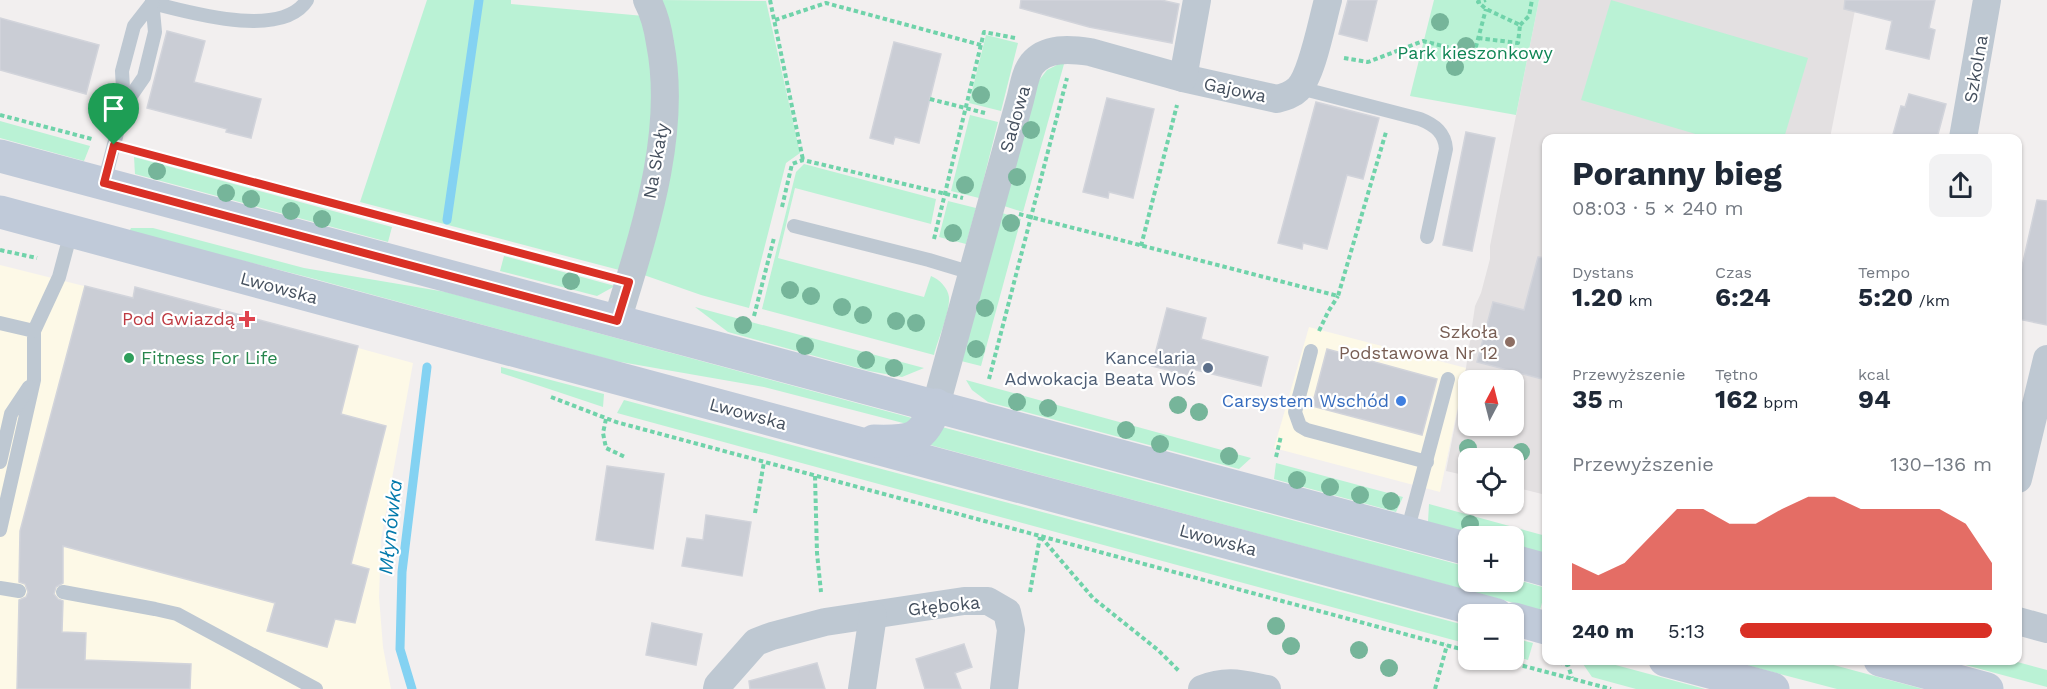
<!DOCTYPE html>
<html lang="pl">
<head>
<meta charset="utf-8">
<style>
  body { margin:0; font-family:"Work Sans",sans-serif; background:#f2f2f3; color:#1f2937; height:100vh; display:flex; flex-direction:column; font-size:22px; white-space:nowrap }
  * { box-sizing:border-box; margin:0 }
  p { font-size:20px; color:#747a83 }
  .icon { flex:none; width:33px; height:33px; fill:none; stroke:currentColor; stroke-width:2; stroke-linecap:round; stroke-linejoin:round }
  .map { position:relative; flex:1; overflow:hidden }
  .sheet { position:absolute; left:1542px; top:134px; width:480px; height:531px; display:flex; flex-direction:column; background:#fff; border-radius:12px; box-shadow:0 2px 4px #0004 }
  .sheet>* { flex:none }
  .needle { width:39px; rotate:7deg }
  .tools { position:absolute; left:1458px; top:370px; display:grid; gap:12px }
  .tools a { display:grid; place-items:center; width:66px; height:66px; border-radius:12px; background:#fff; box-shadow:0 2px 4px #0004; font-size:30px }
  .pin { position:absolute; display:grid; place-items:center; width:51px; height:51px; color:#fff; margin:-62px -26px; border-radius:50% 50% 50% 0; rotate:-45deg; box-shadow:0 0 6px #0007 }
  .pin .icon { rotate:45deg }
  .round { display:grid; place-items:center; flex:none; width:63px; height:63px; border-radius:12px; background:#f2f2f3 }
  .overview { display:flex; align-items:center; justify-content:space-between; height:102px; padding:0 30px }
  h1 { font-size:33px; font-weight:700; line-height:45px }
  .stats { display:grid; grid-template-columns:repeat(3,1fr); gap:9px; height:102px; padding:6px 30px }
  .stats div { display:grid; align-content:center }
  .stats b { font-size:26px; font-weight:700 }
  .stats small { font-size:16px; font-weight:400 }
  .stats p { font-size:16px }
  .chart { height:168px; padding:12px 30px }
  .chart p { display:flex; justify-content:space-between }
  .chart svg { width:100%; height:108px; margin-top:6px; fill:#d93025; opacity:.7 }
  ul { padding:0 30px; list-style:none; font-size:20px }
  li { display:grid; grid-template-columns:96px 72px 1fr; align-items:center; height:45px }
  li i { height:15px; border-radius:8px; background:#d93025 }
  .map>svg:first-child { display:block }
  .commercial { fill:#fdf9e7 }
  .education { fill:#e3e0e1; fill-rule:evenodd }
  .green { fill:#baf2d5 }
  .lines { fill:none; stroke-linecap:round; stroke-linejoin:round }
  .stream { stroke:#84d2f2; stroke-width:9 }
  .building { fill:#cacdd5; stroke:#d2d4db; stroke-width:1.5 }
  .path { stroke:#70d3aa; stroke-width:4; stroke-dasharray:4.5 3; stroke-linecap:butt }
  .lane { stroke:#bec8d2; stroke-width:14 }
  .street { stroke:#bec8d2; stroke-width:28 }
  .secondary { stroke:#c0cad9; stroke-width:33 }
  .tree { fill:#76b59a }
  .route-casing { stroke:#fff; stroke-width:12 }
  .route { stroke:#d93025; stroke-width:8 }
  .health-dot { fill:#e0444e; stroke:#fff; stroke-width:2 }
  .education-dot { fill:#8d6e63; stroke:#fff; stroke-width:2 }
  .leisure-dot { fill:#2e9e5b; stroke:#fff; stroke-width:2 }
  .service-dot { fill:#5c6f8a; stroke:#fff; stroke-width:2 }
  .shop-dot { fill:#3f7fe0; stroke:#fff; stroke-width:2 }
  .labels { text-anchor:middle; stroke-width:4.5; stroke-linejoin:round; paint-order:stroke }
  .park-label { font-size:18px; fill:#108555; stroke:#fff }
  .street-label { font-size:18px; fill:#45505e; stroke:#fff }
  .health-label { font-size:18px; fill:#be3a42; stroke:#fff; text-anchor:end }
  .education-label { font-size:18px; fill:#785e54; stroke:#fff; text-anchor:end }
  .leisure-label { font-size:18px; fill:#27864d; stroke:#fff; text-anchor:start }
  .service-label { font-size:18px; fill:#4e5e75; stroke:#fff; text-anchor:end }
  .shop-label { font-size:18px; fill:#366cbe; stroke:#fff; text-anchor:end }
  .water-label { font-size:20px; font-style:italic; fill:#037aac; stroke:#fff }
</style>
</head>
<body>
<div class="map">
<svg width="2047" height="689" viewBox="0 0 2047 689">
  <rect width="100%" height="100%" fill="#f2efef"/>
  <!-- commercial -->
  <g class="commercial">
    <path d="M0,265L132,298L135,287L413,363L381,539L379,597L383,647L391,689H0Z"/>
    <path d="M1309,327L1466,368L1440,492L1274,448Z"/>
  </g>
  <!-- education -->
  <path class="education" d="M1539,0H1857L1830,138H1546V495L1514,487V459H1468V476L1446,471L1466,368L1475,306L1481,293L1490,259V246ZM1468,381H1514V426H1468Z"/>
  <!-- green -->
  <g class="green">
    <path d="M427,0H511V4L644,16L658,116L623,271L360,202Z"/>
    <path d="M660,0L766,1L800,153L786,163L749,308L701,295L641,274Z"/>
    <path d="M1434,0H1539L1516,115L1410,96Z"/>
    <path d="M1611,0L1808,58L1784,138H1709L1581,100Z"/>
    <path d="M986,35L1018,43L1001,111L969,103Z"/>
    <path d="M1061,63L1064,64L1023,212L1004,206L1037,83L1047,70Z"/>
    <path d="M970,115L998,122L979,198L951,191Z"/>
    <path d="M0,121L90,146L84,161L0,138Z"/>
    <path d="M134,157L392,227L388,242L135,174Z"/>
    <path d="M804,164L936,199L931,224L795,188L778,258L924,297L931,276C939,279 948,288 949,297C950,313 938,339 934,355L762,309L796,172Z"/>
    <path d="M948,201L976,208L966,244L939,237Z"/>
    <path d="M1002,213L1021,219L981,366L961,361Z"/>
    <path d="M131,228H153L304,268L446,292L912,418L907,424L764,387L615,361L311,278L129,232Z"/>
    <path d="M504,256L615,286L597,296L500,271Z"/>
    <path d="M695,307L924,368L902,377L869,371L728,332Z"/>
    <path d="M501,367L604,394L603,407L501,373Z"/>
    <path d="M966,380L1251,458L1239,469L988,402L972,390Z"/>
    <path d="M624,400L1468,626V644L617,413Z"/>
    <path d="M942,427L1468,567V582H1514V579L1546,588L1540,610L923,443Z"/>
    <path d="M1276,463L1403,497L1396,512L1274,479Z"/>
    <path d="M1429,504L1546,536V554L1514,545V537H1484L1428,522Z"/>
    <path d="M1514,638L1533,643L1528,660L1514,656Z"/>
    <path d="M1576,660H1597L1705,689H1636L1592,677L1581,661Z"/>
    <path d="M1727,660H1815L1923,689H1837Z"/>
    <path d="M1947,660H2010L2047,670V687Z"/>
  </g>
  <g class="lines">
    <!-- stream -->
    <g class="stream">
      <path d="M447,220L479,0"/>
      <path d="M412,689L400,649L402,572L427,367"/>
    </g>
  </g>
  <!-- building -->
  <g class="building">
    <path d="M1021,0H1161L1179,4L1172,43L1089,27L1020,8Z"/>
    <path d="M1348,0H1377L1367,41L1339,34Z"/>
    <path d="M1845,0H1935L1929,28L1935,30L1929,59L1886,49L1892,21L1844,9Z"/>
    <path d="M0,18L99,45L86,94L0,70Z"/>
    <path d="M167,31L205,41L194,82L261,99L251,138L226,132L227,129L147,108Z"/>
    <path d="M894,42L941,54L919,143L895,137L893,144L870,138Z"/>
    <path d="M1909,94L1946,104L1937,138H1892L1901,106L1905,107Z"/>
    <path d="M1107,98L1154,109L1133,198L1109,192L1108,198L1083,192Z"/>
    <path d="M1316,102L1379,118L1363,179L1347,175L1327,249L1303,243L1302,249L1278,243Z"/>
    <path d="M1466,132L1495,138L1472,251L1443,245Z"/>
    <path d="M2037,200L2047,201V325L2018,319V284Z"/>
    <path d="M1538,257L1546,258V380L1477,362L1493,302L1524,310Z"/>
    <path d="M85,286L133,298L135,287L358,346L341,414L386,426L351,564L369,569L355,623L335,619L327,647L267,631L275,603L63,546V583L56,587L54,594L58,599L63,601L62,632L86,633L85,660L191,664L190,689H17L19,600L26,597L28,592L25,584L19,582L20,531Z"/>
    <path d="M1167,308L1206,318L1201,339L1268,357L1261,386L1192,369L1191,376L1152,366Z"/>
    <path d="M1327,349L1437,379L1422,435L1312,406Z"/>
    <path d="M607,466L664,474L653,549L596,540Z"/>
    <path d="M706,515L751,522L742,576L682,566L687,538L703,540Z"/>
    <path d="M652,623L702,634L696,665L646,655Z"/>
    <path d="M964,644L972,667L955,673L961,689H925L916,659Z"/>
    <path d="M817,663L825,689H750L749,681Z"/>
  </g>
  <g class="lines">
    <!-- path -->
    <g class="path">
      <path d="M770,0L803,160"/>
      <path d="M775,20L826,3L981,45"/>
      <path d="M1520,25L1529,16L1532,0"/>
      <path d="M1478,38L1518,43L1520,25L1486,9L1478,2L1486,0"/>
      <path d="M1344,58L1368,62L1423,41L1474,54L1486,9"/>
      <path d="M930,99L985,113"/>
      <path d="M0,115L92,139"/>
      <path d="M134,150L602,275"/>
      <path d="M782,207L792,164L803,160L963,198"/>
      <path d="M1019,214L1338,296L1386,132"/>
      <path d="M934,239L984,32L1015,38"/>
      <path d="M1141,246L1177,105"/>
      <path d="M0,250L37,258"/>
      <path d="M754,316L774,238"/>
      <path d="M1319,331L1328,312L1338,296"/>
      <path d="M989,379L1067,78"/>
      <path d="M551,397L616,422L1468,651"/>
      <path d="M606,419L603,433L606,448L625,457"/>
      <path d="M1276,457L1281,436"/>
      <path d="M815,476L817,553L821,592"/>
      <path d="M755,513L764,462"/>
      <path d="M1041,537L1093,598L1158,650L1179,671"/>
      <path d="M1030,592L1040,537"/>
      <path d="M1501,660L1611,689"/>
      <path d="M1551,660L1568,665L1572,678"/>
      <path d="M1435,689L1447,645"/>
    </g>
    <!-- lane -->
    <g class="lane">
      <path d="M152,3C188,12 282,40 307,0"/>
      <path d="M1300,88L1420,119C1435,125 1445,133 1446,149L1427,237"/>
      <path d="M124,106L144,77L155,32L152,0"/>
      <path d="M104,183L124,106L122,71L134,26L152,3"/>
      <path d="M794,226L929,260L972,273"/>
      <path d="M0,323L34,331V380L0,530"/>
      <path d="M34,331L59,277L71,232"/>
      <path d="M1311,351L1295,412L1300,426L1307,430L1427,462"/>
      <path d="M0,462L11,414L29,387"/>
      <path d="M1407,532L1448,379"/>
      <path d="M0,588L19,591"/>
      <path d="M63,592L155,609L177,614L316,689"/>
    </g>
    <!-- street -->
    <g class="street">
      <path d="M1183,78L1277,99C1285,97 1292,95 1298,89C1312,76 1322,21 1328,0"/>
      <path d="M1963,138L1987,0"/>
      <path d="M617,321C643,235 678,134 660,43C658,29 654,13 647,0"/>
      <path d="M936,405L1020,100C1023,89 1025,73 1032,64C1046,47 1070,49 1090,52L1183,78L1197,0"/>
      <path d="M2018,479L2047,359"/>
      <path d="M2018,621L2047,629"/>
      <path d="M717,689L718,685L756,642L772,636L825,622L964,601H988L1007,612L1011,630L1004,689"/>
      <path d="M862,689L873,615"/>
      <path d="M1202,689C1227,679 1242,684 1267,689"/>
    </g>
    <!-- secondary -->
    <g class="secondary">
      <path d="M0,156L1468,549"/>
      <path d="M0,212L1497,615"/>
      <path d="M874,441C912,442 922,441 936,405"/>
      <path d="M1514,561L1546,570"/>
      <path d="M1514,619L1546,628"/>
      <path d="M1665,660L1773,689"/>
      <path d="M1880,660L1987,689"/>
    </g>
  </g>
  <!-- trees -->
  <g class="tree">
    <circle cx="1440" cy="22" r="9"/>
    <circle cx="1466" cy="46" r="9"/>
    <circle cx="1455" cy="67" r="9"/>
    <circle cx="981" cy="95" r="9"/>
    <circle cx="1031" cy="130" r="9"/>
    <circle cx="157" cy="171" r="9"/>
    <circle cx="1017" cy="177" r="9"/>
    <circle cx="965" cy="185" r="9"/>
    <circle cx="226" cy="193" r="9"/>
    <circle cx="251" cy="199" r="9"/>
    <circle cx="291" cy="211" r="9"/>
    <circle cx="322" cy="219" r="9"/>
    <circle cx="1011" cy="223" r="9"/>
    <circle cx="953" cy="233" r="9"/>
    <circle cx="571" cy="281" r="9"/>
    <circle cx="790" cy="290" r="9"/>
    <circle cx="811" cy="296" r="9"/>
    <circle cx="842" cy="307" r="9"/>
    <circle cx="985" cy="308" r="9"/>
    <circle cx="863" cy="315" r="9"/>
    <circle cx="896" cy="321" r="9"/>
    <circle cx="916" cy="323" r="9"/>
    <circle cx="743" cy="325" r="9"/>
    <circle cx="805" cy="346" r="9"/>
    <circle cx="976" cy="349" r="9"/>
    <circle cx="866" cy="360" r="9"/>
    <circle cx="894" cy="368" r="9"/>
    <circle cx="1017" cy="402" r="9"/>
    <circle cx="1178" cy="405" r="9"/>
    <circle cx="1048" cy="408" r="9"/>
    <circle cx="1199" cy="412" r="9"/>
    <circle cx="1126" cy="430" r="9"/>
    <circle cx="1160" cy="444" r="9"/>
    <circle cx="1468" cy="448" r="9"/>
    <circle cx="1521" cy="452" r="9"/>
    <circle cx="1229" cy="456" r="9"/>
    <circle cx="1297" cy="480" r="9"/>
    <circle cx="1330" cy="487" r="9"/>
    <circle cx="1360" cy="495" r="9"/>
    <circle cx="1391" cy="501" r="9"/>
    <circle cx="1470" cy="524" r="9"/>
    <circle cx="1276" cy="626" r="9"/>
    <circle cx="1291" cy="646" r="9"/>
    <circle cx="1359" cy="650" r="9"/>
    <circle cx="1389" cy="668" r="9"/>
  </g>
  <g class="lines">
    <!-- route casing -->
    <g class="route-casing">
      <path id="route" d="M114,145L629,282L617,321L104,183Z"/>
    </g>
    <!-- route -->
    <use href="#route" class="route"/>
  </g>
  <!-- markers -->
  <path class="health-dot" d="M244 310h6v6h6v6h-6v6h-6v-6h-6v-6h6z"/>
  <circle class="education-dot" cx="1510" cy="342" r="6"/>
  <circle class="leisure-dot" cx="129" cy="358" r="6"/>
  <circle class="service-dot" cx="1208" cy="368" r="6"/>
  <circle class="shop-dot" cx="1401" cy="401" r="6"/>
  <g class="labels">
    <!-- park labels -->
    <g class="park-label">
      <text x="1475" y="59">Park kieszonkowy</text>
    </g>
    <!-- street labels -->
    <g class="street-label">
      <text transform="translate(1976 69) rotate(-80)" y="6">Szkolna</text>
      <text transform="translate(1235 90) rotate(12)" y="6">Gajowa</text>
      <text transform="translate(1015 119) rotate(-74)" y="6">Sadowa</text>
      <text transform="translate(656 161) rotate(-80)" y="6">Na Skały</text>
      <text transform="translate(279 288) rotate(15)" y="6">Lwowska</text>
      <text transform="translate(748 414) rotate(15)" y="6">Lwowska</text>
      <text transform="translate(1218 540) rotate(15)" y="6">Lwowska</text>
      <text transform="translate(944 606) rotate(-6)" y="6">Głęboka</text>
    </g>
    <!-- health labels -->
    <g class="health-label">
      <text x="235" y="325">Pod Gwiazdą</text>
    </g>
    <!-- education labels -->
    <g class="education-label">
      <text x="1498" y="338">Szkoła<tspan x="1498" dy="21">Podstawowa Nr 12</tspan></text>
    </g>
    <!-- leisure labels -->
    <g class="leisure-label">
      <text x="141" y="364">Fitness For Life</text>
    </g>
    <!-- service labels -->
    <g class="service-label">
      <text x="1196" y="364">Kancelaria<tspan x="1196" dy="21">Adwokacja Beata Woś</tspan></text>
    </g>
    <!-- shop labels -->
    <g class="shop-label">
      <text x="1389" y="407">Carsystem Wschód</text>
    </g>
    <!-- water labels -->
    <g class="water-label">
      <text transform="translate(390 527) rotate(-84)" y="7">Młynówka</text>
    </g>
  </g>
</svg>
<div class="tools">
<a><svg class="needle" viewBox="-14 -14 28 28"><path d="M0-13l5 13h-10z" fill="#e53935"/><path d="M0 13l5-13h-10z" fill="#747a83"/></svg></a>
<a><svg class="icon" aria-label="locate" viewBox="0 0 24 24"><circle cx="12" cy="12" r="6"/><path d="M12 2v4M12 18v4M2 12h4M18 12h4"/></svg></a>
<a>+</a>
<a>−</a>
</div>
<div class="pin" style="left:114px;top:145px;background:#1e9e55"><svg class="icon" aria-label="arrive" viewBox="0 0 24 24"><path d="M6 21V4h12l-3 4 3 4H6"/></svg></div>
<section class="sheet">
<div class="overview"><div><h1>Poranny bieg</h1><p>08:03 · 5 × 240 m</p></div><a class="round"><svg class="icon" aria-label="share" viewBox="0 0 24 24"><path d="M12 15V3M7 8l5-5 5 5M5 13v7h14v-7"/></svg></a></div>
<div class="stats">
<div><p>Dystans</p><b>1.20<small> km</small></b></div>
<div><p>Czas</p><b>6:24</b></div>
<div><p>Tempo</p><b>5:20<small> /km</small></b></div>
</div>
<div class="stats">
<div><p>Przewyższenie</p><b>35<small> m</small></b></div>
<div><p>Tętno</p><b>162<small> bpm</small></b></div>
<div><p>kcal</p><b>94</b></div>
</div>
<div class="chart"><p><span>Przewyższenie</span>130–136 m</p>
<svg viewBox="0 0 160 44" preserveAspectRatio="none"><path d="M0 44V33L10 38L20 33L30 22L40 11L50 11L60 17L70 17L80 11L90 6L100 6L110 11L120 11L130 11L140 11L150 17L160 33V44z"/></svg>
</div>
<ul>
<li><b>240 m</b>5:13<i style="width:100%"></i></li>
</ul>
</section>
</div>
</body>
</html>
